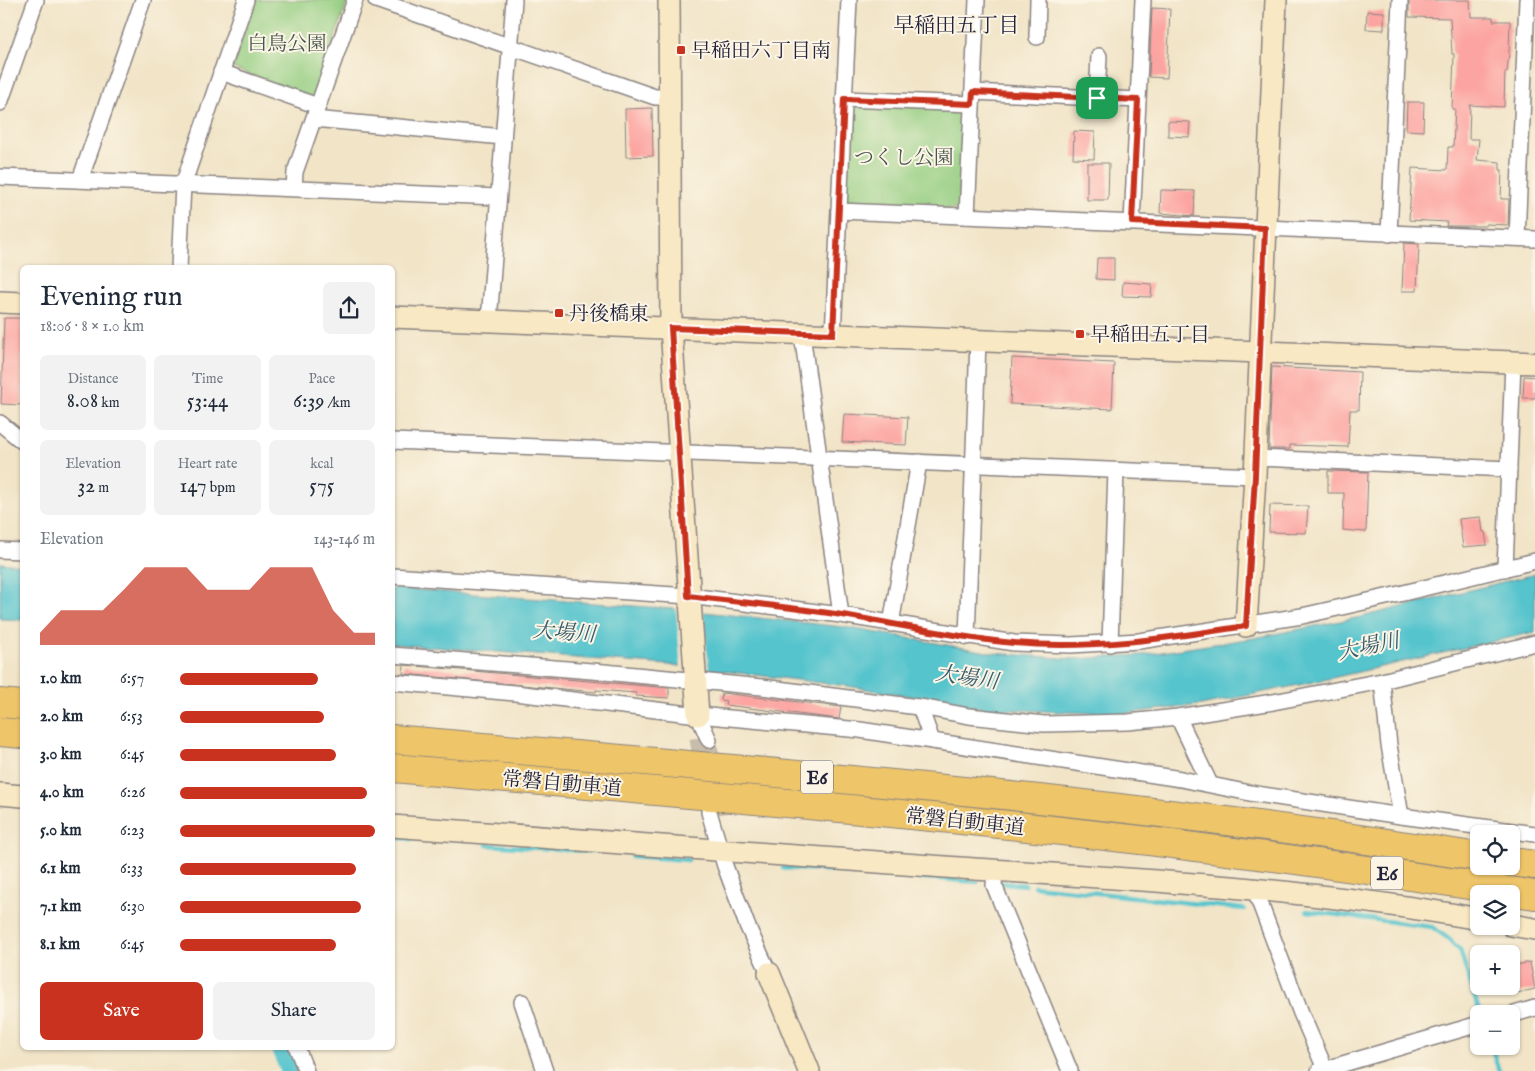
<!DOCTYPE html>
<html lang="en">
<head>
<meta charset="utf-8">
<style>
  body { margin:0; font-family:"IM FELL English","Noto Serif JP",serif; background:#f2f2f3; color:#1f2937; height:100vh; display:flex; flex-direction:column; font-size:19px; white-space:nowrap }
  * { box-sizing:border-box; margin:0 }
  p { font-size:16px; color:#747a83 }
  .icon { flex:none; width:28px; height:28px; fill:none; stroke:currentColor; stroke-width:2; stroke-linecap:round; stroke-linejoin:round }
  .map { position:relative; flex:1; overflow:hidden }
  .panel { position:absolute; left:20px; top:265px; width:375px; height:785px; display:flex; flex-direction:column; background:#fff; border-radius:8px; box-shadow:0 1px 4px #0004 }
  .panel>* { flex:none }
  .tools { position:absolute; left:1470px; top:825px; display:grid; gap:10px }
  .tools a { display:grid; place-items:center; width:50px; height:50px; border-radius:8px; background:#fff; box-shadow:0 1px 4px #0004; font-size:25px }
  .pin { position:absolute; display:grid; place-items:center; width:42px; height:42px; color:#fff; margin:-21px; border-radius:10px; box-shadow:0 2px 8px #0006 }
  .round { display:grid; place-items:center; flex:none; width:52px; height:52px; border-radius:8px; background:#f2f2f3 }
  .overview { display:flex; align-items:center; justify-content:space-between; height:85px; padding:0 20px }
  h1 { font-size:28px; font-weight:600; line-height:38px }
  .stats { display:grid; grid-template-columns:repeat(3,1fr); gap:8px; height:85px; padding:5px 20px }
  .stats div { display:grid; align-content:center; border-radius:8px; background:#f2f2f3; text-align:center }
  .stats b { font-size:21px; font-weight:600 }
  .stats small { font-size:14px; font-weight:400 }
  .stats p { font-size:14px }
  .chart { height:140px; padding:10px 20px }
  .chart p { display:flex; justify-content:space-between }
  .chart svg { width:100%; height:90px; margin-top:5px; fill:#c8321e; opacity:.7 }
  .primary-button { display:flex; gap:10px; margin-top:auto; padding:10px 20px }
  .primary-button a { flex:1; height:58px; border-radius:8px; background:#c8321e; color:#fff; font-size:20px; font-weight:600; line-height:58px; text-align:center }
  .primary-button a+a { background:#f2f2f3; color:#1f2937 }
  ul { padding:0 20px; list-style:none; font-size:16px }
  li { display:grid; grid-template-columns:80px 60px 1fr; align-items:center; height:38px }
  li i { height:12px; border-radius:6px; background:#c8321e }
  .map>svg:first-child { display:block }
  .green { fill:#95ce82; stroke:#5c785e }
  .water { fill:#57c4cd; stroke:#3c7384 }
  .pier { fill:#f1e4c7 }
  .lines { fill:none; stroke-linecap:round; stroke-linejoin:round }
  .stream { stroke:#57c4cd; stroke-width:4.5 }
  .river { stroke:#57c4cd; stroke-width:26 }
  .building { fill:#fca4a1 }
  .street-tunnel { stroke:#c8bdab; stroke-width:15; stroke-dasharray:15 8; stroke-linecap:butt }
  .street-casing { stroke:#8a8381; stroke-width:18 }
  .secondary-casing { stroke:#8a8381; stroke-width:24 }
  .highway-casing { stroke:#8a8381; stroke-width:30 }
  .street { stroke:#fff; stroke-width:15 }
  .secondary { stroke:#f8e8c3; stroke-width:21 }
  .highway { stroke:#eec569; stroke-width:28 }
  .route-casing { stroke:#fff; stroke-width:10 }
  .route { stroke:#c8321e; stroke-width:6 }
  .poi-dot { fill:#c8321e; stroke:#fcf5e5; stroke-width:2 }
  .labels { text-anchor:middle; stroke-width:4; stroke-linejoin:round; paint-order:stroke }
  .shield { fill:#fcf5e5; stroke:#63616e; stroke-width:1 }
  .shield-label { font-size:19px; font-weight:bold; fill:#22223b }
  .park-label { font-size:20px; fill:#445650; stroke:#fcf5e5 }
  .poi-label { font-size:20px; fill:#22223b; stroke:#fcf5e5; text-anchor:start }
  .street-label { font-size:20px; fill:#22223b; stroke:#fcf5e5 }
  .neighbourhood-label { font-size:21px; fill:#22223b; stroke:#fcf5e5 }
  .water-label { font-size:21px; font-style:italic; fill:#355b6e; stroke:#fcf5e5 }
</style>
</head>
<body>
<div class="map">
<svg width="1535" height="1071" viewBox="0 0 1535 1071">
  <rect width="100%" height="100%" fill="#fcf5e5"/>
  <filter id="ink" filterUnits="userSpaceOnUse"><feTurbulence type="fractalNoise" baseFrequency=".02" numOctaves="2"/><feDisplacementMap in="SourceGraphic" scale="10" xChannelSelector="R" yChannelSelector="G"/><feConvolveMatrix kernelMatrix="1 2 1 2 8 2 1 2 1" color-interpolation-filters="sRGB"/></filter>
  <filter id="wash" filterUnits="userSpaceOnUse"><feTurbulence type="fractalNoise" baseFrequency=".0096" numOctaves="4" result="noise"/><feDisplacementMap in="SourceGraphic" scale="20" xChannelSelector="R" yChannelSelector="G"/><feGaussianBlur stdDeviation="1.12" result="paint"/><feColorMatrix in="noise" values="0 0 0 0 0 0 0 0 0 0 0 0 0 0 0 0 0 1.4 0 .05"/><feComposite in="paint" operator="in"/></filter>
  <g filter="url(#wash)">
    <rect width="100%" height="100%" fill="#f1e4c7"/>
    <!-- green -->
    <g class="green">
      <path d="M255,0H348L313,99L233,68Z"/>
      <path d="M850,104L964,109L959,209L845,205Z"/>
    </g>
    <!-- water -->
    <g class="water">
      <path d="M0,563L22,565V620L0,619Z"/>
      <path d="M1535,574V632L1323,680L1201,705L1118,714L990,709L847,686L681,666L393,644L392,588L675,609L844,627L993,653L1073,659L1142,655L1254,638L1361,617Z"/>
    </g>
    <!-- pier -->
    <path class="pier" d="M676,607L703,610L709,672L681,669Z"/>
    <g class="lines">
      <!-- stream -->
      <g class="stream">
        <path d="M392,838L411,839"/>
        <path d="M487,845L590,851"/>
        <path d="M632,856L688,860"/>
        <path d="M783,868L846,871"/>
        <path d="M867,873L891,875"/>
        <path d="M915,877L977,882"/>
        <path d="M1002,883L1025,885"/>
        <path d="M1034,886L1244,909"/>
        <path d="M1307,911L1432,927L1446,937L1460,950L1480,1014"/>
        <path d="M1491,1046L1499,1071"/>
      </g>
      <!-- river -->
      <path class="river" d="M284,1048L294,1071"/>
    </g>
    <g id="blocks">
      <!-- building -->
      <g class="building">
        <path d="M1409,0H1470L1471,17H1493V21H1510L1509,52L1507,72H1505L1504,107L1470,105L1469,139H1479L1477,160L1500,162V170H1502L1501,199H1509L1508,225L1486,224V226H1446L1447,222L1409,220L1412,168L1447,170L1448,147H1453L1455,109H1452L1454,54H1452L1450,18L1409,17Z"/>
        <path d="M1152,8L1170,9L1167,78L1149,77Z"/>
        <path d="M1367,11L1384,12V30L1366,29Z"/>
        <path d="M1407,102H1424L1423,131L1406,130Z"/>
        <path d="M652,108L653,156L626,157L625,109Z"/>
        <path d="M1168,121L1190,122L1189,137L1168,136Z"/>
        <path d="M1074,131L1095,132L1094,159L1073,158Z"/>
        <path d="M1087,163H1109L1108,200H1087Z"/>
        <path d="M1161,190L1195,191L1194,216L1160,213Z"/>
        <path d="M1404,243L1419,244L1417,291H1402Z"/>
        <path d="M1097,258H1114V280L1096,279Z"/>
        <path d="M1123,282L1152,284L1151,297L1122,296Z"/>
        <path d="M4,318H22V405L1,404Z"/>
        <path d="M1012,358L1114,363L1112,409L1010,404Z"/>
        <path d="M1272,367L1360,372L1359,410H1350L1348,447L1290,445V449H1269Z"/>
        <path d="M1524,376L1535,377V398H1523Z"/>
        <path d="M844,414L908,417L906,445L842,442Z"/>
        <path d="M1328,471L1368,472L1366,532L1343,530L1344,493H1328Z"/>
        <path d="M1270,505L1308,506L1306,533L1269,532Z"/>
        <path d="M1481,517L1483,532H1485L1487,545L1463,547L1459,519Z"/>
        <path d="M404,665L669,688V698L636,696V693L596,690V692L403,674Z"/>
        <path d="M722,693L841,707L839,719L725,705L726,701L721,700Z"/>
        <path d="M1530,962L1535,989L1517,993L1511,966Z"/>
      </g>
    </g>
  </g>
  <g filter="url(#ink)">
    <use href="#blocks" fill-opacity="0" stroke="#8a8381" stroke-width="1"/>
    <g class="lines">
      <!-- street-tunnel -->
      <g class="street-tunnel">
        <path d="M697,738L702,771"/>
        <path d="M709,740L721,814"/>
      </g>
      <!-- street casing -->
      <g class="street-casing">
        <g id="street">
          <path d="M376,0L655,97H670"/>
          <path d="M1037,37L1038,0"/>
          <path d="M221,72L318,106"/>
          <path d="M973,92L1138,100"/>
          <path d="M1097,98L1099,56"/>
          <path d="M844,99L972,104"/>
          <path d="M0,103L36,0"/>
          <path d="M314,119L503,137"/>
          <path d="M0,177L498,197"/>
          <path d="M80,180L143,0"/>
          <path d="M294,188L295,172L355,0"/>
          <path d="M839,211L1535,239"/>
          <path d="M967,216L977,0"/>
          <path d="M1132,222L1143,0"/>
          <path d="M1389,234L1400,0"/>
          <path d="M1517,238L1527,0"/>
          <path d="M179,268L183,185L246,0"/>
          <path d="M489,321L514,0"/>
          <path d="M802,334L841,615"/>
          <path d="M833,335L849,0"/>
          <path d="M0,423L22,441"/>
          <path d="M392,441L1255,476"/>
          <path d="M1256,458L1509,469"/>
          <path d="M0,550L22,551"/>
          <path d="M1505,569L1513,362"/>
          <path d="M392,576L689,596L841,615L1014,643L1071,645L1139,641L1302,616L1395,595L1535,561"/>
          <path d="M891,624L919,462"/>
          <path d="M967,637L978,341"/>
          <path d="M1110,644L1116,471"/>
          <path d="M392,655L604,672L762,687L926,708L969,716L1044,724L1128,722L1178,717L1273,702L1382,681L1535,643"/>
          <path d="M1382,681L1389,745L1401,816"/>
          <path d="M392,682L515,693L698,715L860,730L1181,779L1250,793L1401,816L1535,834"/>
          <path d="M920,707L932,741"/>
          <path d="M698,715L709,740"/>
          <path d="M1178,717L1210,784"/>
          <path d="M709,812L725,866L747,925L769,973"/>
          <path d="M995,870L994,885L1070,1071"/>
          <path d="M1255,890L1301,1013L1326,1071"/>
          <path d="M522,1002L545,1071"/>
          <path d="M1511,1015L1535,1008"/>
          <path d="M297,1048L306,1071"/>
          <path d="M1319,1071L1479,1024"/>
        </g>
      </g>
      <!-- secondary casing -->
      <g class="secondary-casing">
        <g id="secondary">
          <path d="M669,0L671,328L698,715"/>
          <path d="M0,302L22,303"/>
          <path d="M392,317L1535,363"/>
          <path d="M1246,626L1255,476L1276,0"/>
          <path d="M0,794L22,796"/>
          <path d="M392,826C577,839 760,854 945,867C1123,879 1303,887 1479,919"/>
          <path d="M1511,925L1535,929"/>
          <path d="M769,973L809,1071"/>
        </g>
      </g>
      <!-- highway casing -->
      <g class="highway-casing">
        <g id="highway">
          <path d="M0,703L22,705"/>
          <path d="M0,732L22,734"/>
          <path d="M392,739C755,771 1119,799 1479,857"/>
          <path d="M392,768C552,782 711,795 870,811C1092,832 1314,860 1535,895"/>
          <path d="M1511,862L1535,865"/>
        </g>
      </g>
      <!-- street -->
      <use href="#street" class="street"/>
      <!-- secondary -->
      <use href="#secondary" class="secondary"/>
      <!-- highway -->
      <use href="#highway" class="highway"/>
    </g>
  </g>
  <g class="lines" filter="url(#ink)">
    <!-- route casing -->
    <g class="route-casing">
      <path id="route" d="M973,92L1138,100L1132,222L1265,228L1255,476L1246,626C1169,638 1092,650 1014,643C956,638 899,624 842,615C791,607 740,602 688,596L671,328L833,334L844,99L972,104Z"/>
    </g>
    <!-- route -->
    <use href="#route" class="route"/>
  </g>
  <!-- markers -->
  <g class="poi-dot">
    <rect x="676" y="45" width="10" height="10" rx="2.5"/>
    <rect x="554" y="308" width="10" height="10" rx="2.5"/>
    <rect x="1075" y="329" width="10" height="10" rx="2.5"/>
  </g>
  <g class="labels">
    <!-- shield labels -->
    <g class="shield">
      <rect x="801" y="760.5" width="32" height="33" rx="4"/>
      <rect x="1371" y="856.5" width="32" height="33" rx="4"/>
    </g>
    <g class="shield-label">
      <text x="817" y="784">E6</text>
      <text x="1387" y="880">E6</text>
    </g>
    <!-- park labels -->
    <g class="park-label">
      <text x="287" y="50">白鳥公園</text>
      <text x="904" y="164">つくし公園</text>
    </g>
    <!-- poi labels -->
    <g class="poi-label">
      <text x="691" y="57">早稲田六丁目南</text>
      <text x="569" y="320">丹後橋東</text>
      <text x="1090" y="341">早稲田五丁目</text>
    </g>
    <!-- street labels -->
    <g class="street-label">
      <text transform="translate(562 783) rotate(5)" y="7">常磐自動車道</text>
      <text transform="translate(965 821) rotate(6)" y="7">常磐自動車道</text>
    </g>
    <!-- neighbourhood labels -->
    <g class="neighbourhood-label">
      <text x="956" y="32">早稲田五丁目</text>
    </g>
    <!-- water labels -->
    <g class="water-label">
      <text transform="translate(564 632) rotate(4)" y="7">大場川</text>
      <text transform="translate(1368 646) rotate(-12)" y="7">大場川</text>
      <text transform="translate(967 677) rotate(8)" y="7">大場川</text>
    </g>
  </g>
</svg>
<div class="tools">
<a><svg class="icon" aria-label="locate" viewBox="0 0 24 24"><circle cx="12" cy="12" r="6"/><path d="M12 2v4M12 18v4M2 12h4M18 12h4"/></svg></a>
<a><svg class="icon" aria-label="layers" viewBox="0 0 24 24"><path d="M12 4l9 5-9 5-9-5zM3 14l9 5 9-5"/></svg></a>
<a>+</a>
<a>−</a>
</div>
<div class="pin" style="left:1097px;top:98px;background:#1e9e55"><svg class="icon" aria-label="arrive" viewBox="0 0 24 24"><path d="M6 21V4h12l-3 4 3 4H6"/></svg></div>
<section class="panel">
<div class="overview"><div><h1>Evening run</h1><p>18:06 · 8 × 1.0 km</p></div><a class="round"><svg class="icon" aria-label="share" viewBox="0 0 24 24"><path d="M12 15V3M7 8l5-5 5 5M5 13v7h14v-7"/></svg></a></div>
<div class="stats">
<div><p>Distance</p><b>8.08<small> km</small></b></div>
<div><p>Time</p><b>53:44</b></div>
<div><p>Pace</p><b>6:39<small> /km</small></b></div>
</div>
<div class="stats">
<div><p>Elevation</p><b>32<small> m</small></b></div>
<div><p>Heart rate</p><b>147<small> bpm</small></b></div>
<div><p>kcal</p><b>575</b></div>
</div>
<div class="chart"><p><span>Elevation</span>143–146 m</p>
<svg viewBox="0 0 160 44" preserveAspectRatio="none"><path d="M0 44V38L10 27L20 27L30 27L40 17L50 6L60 6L70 6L80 17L90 17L100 17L110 6L120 6L130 6L140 27L150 38L160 38V44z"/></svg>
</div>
<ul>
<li><b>1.0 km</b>6:57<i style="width:71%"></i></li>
<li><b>2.0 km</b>6:53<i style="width:74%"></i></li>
<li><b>3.0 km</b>6:45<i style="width:80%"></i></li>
<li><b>4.0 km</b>6:26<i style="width:96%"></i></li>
<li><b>5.0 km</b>6:23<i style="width:100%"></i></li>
<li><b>6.1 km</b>6:33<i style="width:90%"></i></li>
<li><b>7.1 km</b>6:30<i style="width:93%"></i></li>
<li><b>8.1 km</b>6:45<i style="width:80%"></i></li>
</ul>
<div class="primary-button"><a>Save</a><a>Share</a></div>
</section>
</div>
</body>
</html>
